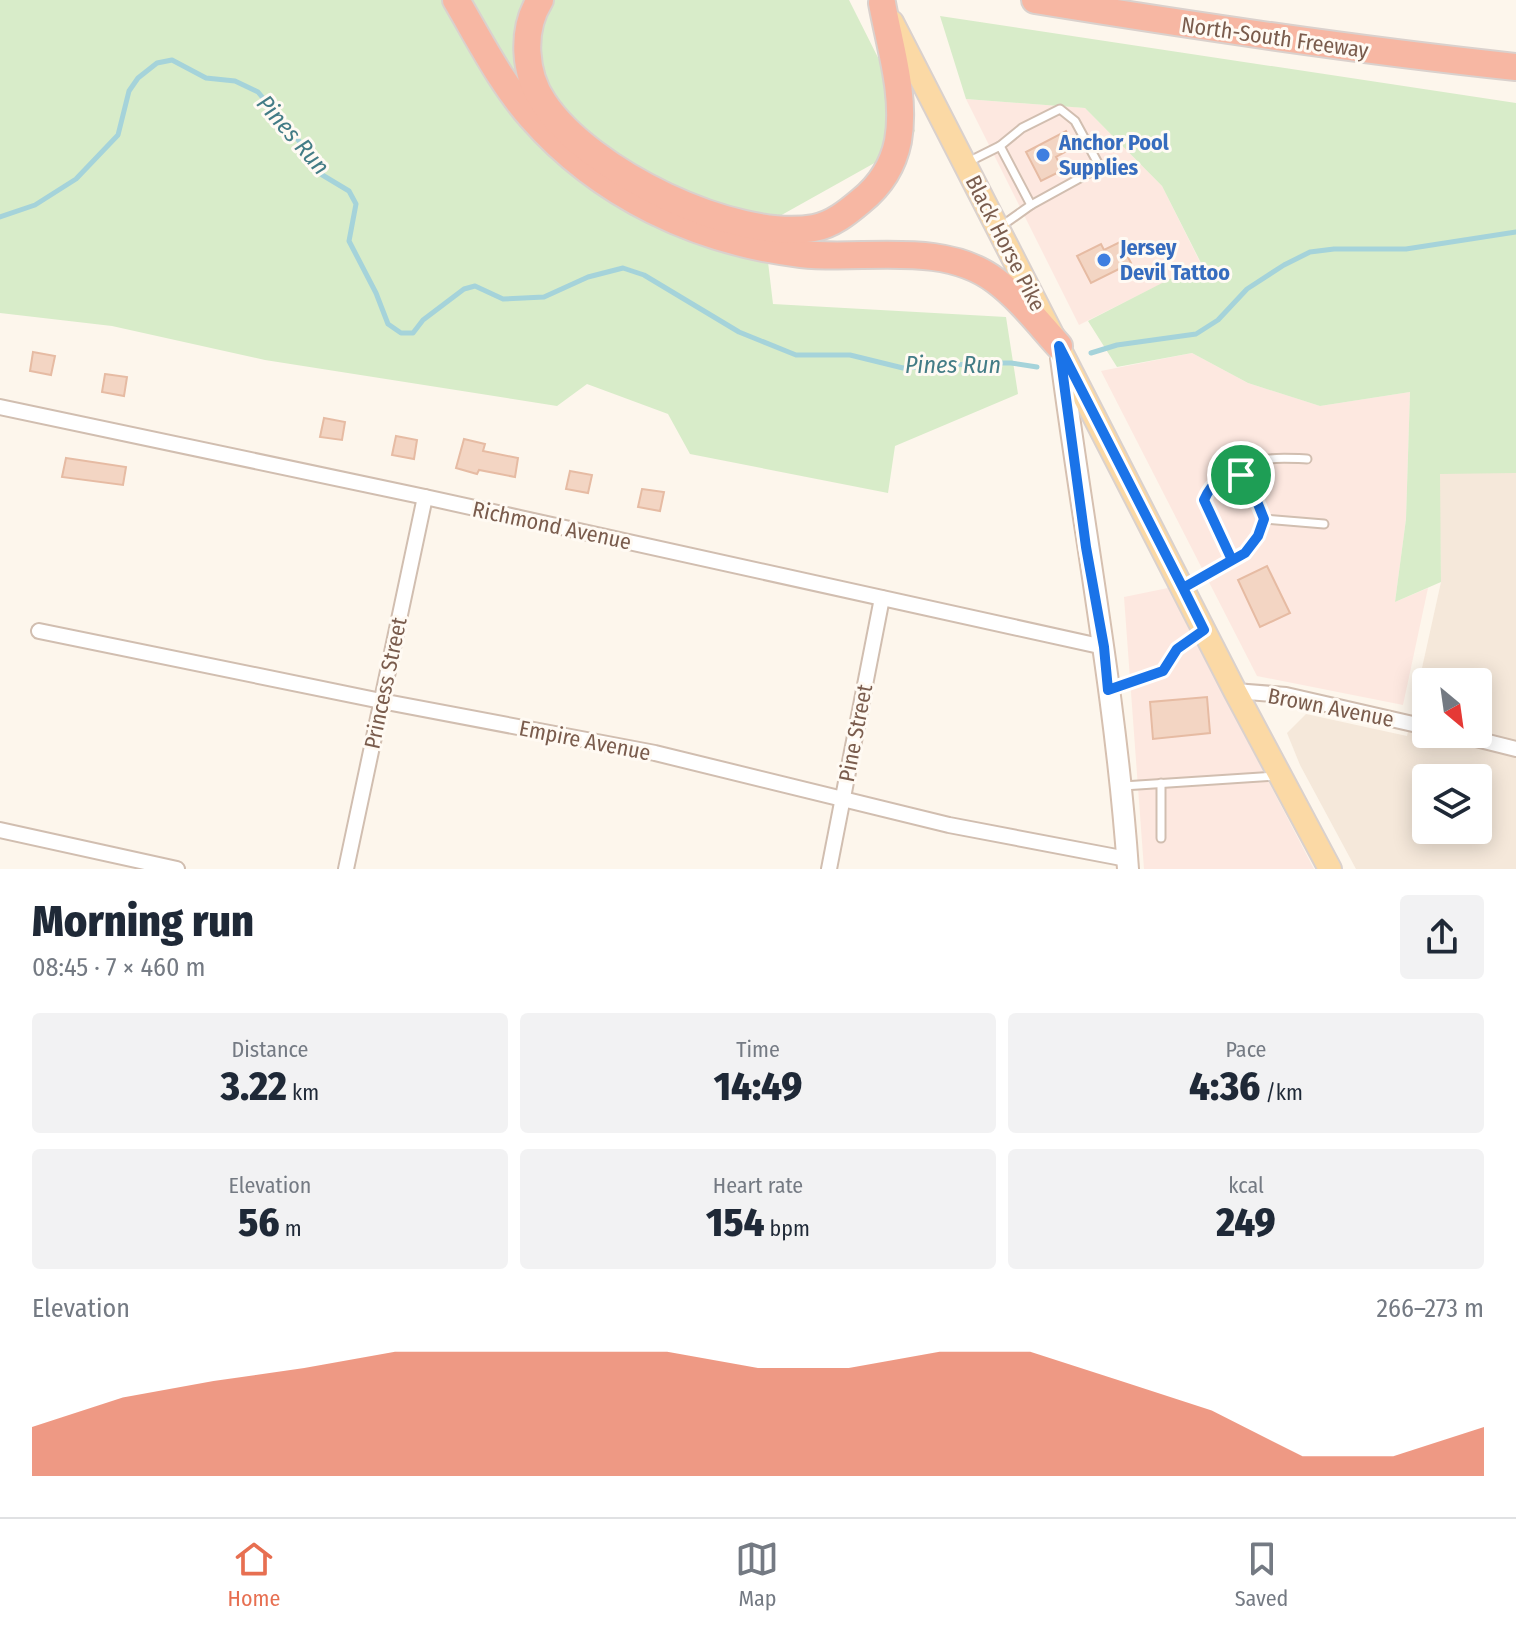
<!DOCTYPE html>
<html lang="en">
<head>
<meta charset="utf-8">
<style>
  body { margin:0; font-family:"Fira Sans Condensed",sans-serif; background:#f2f2f3; color:#1f2937; height:100vh; display:flex; flex-direction:column; font-size:30px; white-space:nowrap }
  * { box-sizing:border-box; margin:0 }
  p { font-size:26px; color:#747a83 }
  .icon { flex:none; width:44px; height:44px; fill:none; stroke:currentColor; stroke-width:2; stroke-linecap:round; stroke-linejoin:round }
  .map { position:relative; height:869px; overflow:hidden }
  .panel { display:flex; flex-direction:column; background:#fff; flex:1 }
  .panel>* { flex:none }
  .needle { width:52px; rotate:151deg }
  .tools { position:absolute; left:1412px; top:668px; display:grid; gap:16px }
  .tools a { display:grid; place-items:center; width:80px; height:80px; border-radius:8px; background:#fff; box-shadow:0 4px 20px #0003; font-size:40px }
  .pin { position:absolute; display:grid; place-items:center; width:68px; height:68px; color:#fff; margin:-34px; border:4px solid #fff; border-radius:50%; box-shadow:0 2px 8px #0007 }
  .round { display:grid; place-items:center; flex:none; width:84px; height:84px; border-radius:8px; background:#f2f2f3 }
  .summary { display:flex; align-items:center; justify-content:space-between; height:136px; padding:0 32px }
  h1 { font-size:44px; font-weight:800; line-height:60px }
  .metrics { display:grid; grid-template-columns:repeat(3,1fr); gap:12px; height:136px; padding:8px 32px }
  .metrics div { display:grid; align-content:center; border-radius:8px; background:#f2f2f3; text-align:center }
  .metrics b { font-size:40px; font-weight:800 }
  .metrics small { font-size:22px; font-weight:400 }
  .metrics p { font-size:22px }
  .chart { height:224px; padding:16px 32px }
  .chart p { display:flex; justify-content:space-between }
  .chart svg { width:100%; height:144px; margin-top:8px; fill:#e76f51; opacity:.7 }
  .tabs { display:flex; justify-content:space-around; align-items:center; height:112px; border-top:2px solid #e0e1e3; background:#fff; font-size:22px; color:#747a83 }
  .tabs a { display:grid; justify-items:center; gap:4px }
  .tabs .on { color:#e76f51 }
  .map>svg:first-child { display:block }
  .residential { fill:#f5e8da; fill-rule:evenodd }
  .commercial { fill:#fde8e0 }
  .green { fill:#d8ecc9 }
  .lines { fill:none; stroke-linecap:round; stroke-linejoin:round }
  .stream { stroke:#a5d3da; stroke-width:5 }
  .building { fill:#f3d5c3; stroke:#e6bba3; stroke-width:2 }
  .lane-casing { stroke:#d1beb0; stroke-width:11 }
  .street-casing { stroke:#d1beb0; stroke-width:18 }
  .secondary-casing { stroke:#d6c0b0; stroke-width:24 }
  .primary-casing { stroke:#dad1cd; stroke-width:26 }
  .highway-casing { stroke:#dad1cd; stroke-width:30 }
  .lane { stroke:#fff; stroke-width:7 }
  .street { stroke:#fff; stroke-width:14 }
  .secondary { stroke:#fff; stroke-width:20 }
  .primary { stroke:#fbd9a5; stroke-width:22 }
  .highway { stroke:#f7b7a3; stroke-width:26 }
  .route-casing { stroke:#fff; stroke-width:16 }
  .route { stroke:#1a73e8; stroke-width:10 }
  .shop-dot { fill:#3f7fe0; stroke:#fffaf3; stroke-width:3 }
  .labels { text-anchor:middle; stroke-width:6; stroke-linejoin:round; paint-order:stroke }
  .street-label { font-size:22px; fill:#7a5c4d; stroke:#fffaf3 }
  .shop-label { font-size:22px; font-weight:bold; fill:#366cbe; stroke:#fffaf3; text-anchor:start }
  .water-label { font-size:24px; font-style:italic; fill:#437c86; stroke:#fffaf3 }
</style>
</head>
<body>
<div class="map">
<svg width="1516" height="869" viewBox="0 0 1516 869">
  <rect width="100%" height="100%" fill="#fdf6ec"/>
  <!-- residential -->
  <path class="residential" d="M1439,473H1516V869H1356L1300,765L1287,733L1306,714L1407,736L1441,582ZM1426,682H1478V734H1426ZM1426,778H1478V830H1426Z"/>
  <!-- commercial -->
  <g class="commercial">
    <path d="M966,99L1085,108L1162,186L1201,264L1079,325Z"/>
    <path d="M1192,353L1248,383L1320,406L1410,392L1406,519L1395,602L1428,588L1403,705L1257,676L1101,371Z"/>
    <path d="M1168,588L1314,869H1144L1124,597Z"/>
  </g>
  <!-- green -->
  <g class="green">
    <path d="M0,0H849L915,131L887,156L778,217L768,262L773,304L1006,317L1018,394L895,446L888,493L690,454L668,414L587,384L557,406L265,360L112,326L0,313Z"/>
    <path d="M940,16L1516,103V473L1440,474L1441,582L1395,602L1406,519L1410,392L1320,406L1248,383L1192,353L1117,367L1088,321L1201,263L1162,186L1085,108L966,99Z"/>
  </g>
  <g class="lines">
    <!-- stream -->
    <g class="stream">
      <path d="M0,217L35,205L76,179L118,135L129,91L138,78L157,63L172,60L206,78L235,81L258,92L304,147L319,173L349,191L356,204L349,241L376,293L388,324L401,333H413L423,320L464,289L475,286L503,299L544,297L588,277L623,268L644,275L739,332L796,355H850L903,368L986,363H1011L1037,367"/>
      <path d="M1091,353L1117,345L1196,334L1218,320L1247,289L1284,265L1310,252L1334,249H1406L1516,232"/>
    </g>
  </g>
  <!-- building -->
  <g class="building">
    <path d="M1066,131L1074,147L1056,157L1063,170L1041,181L1026,152Z"/>
    <path d="M1120,242L1131,263L1091,283L1077,256L1101,244L1104,250Z"/>
    <path d="M33,352L55,356L51,375L30,371Z"/>
    <path d="M105,374L127,377L124,396L102,392Z"/>
    <path d="M324,418L345,422L342,440L320,437Z"/>
    <path d="M396,436L417,440L414,459L392,455Z"/>
    <path d="M464,439L485,444L483,451L518,458L515,477L479,470L477,474L456,468Z"/>
    <path d="M66,458L126,467L123,485L62,477Z"/>
    <path d="M570,471L592,475L588,493L566,489Z"/>
    <path d="M642,489L664,492L660,511L638,507Z"/>
    <path d="M1267,566L1290,613L1260,627L1238,580Z"/>
    <path d="M1207,697L1210,733L1153,739L1150,702Z"/>
  </g>
  <g class="lines">
    <!-- lane casing -->
    <g class="lane-casing">
      <g id="lane">
        <path d="M1000,146L1022,128L1060,109L1075,121L1100,167L1031,205"/>
        <path d="M968,162L1000,146L1031,205L1000,227"/>
        <path d="M1241,475C1258,454 1282,458 1307,459"/>
        <path d="M1264,519L1324,524"/>
        <path d="M1185,586C1220,567 1249,560 1264,519L1256,499L1241,475C1221,476 1212,482 1204,500L1232,560"/>
        <path d="M1112,688L1163,671L1177,649L1202,631"/>
        <path d="M1161,783V838"/>
        <path d="M1123,786L1275,776"/>
      </g>
    </g>
    <!-- street casing -->
    <g class="street-casing">
      <g id="street">
        <path d="M0,407L425,497L1104,647"/>
        <path d="M39,631L381,701L655,753L949,825L1127,859"/>
        <path d="M1235,691L1286,695L1426,727"/>
        <path d="M1456,734L1516,749"/>
        <path d="M0,830L177,869"/>
        <path d="M346,869L425,497"/>
        <path d="M829,869L882,598"/>
      </g>
    </g>
    <!-- secondary casing -->
    <g class="secondary-casing">
      <path id="secondary" d="M1061,358C1083,528 1116,697 1128,869"/>
    </g>
    <!-- primary casing -->
    <g class="primary-casing">
      <path id="primary" d="M892,22L1235,691L1330,869"/>
    </g>
    <!-- highway casing -->
    <g class="highway-casing">
      <g id="highway">
        <path d="M456,0C479,39 501,83 531,117C600,196 698,242 801,254C863,261 943,240 996,281C1020,299 1039,324 1059,346"/>
        <path d="M540,0C521,30 524,74 544,103C589,171 734,242 814,228C832,225 848,212 861,201C881,185 893,166 898,141C906,96 890,47 882,3"/>
        <path d="M1035,0C1195,26 1355,50 1516,67"/>
      </g>
    </g>
    <!-- lane -->
    <use href="#lane" class="lane"/>
    <!-- street -->
    <use href="#street" class="street"/>
    <!-- secondary -->
    <use href="#secondary" class="secondary"/>
    <!-- primary -->
    <use href="#primary" class="primary"/>
    <!-- highway -->
    <use href="#highway" class="highway"/>
  </g>
  <g class="lines">
    <!-- route casing -->
    <g class="route-casing">
      <path id="route" d="M1241,475L1256,499L1264,519L1258,536L1245,553L1183,588L1204,630L1177,649L1163,671L1108,690L1104,647L1086,547L1059,346L1183,588L1232,560L1204,500C1212,482 1221,476 1241,475"/>
    </g>
    <!-- route -->
    <use href="#route" class="route"/>
  </g>
  <!-- markers -->
  <g class="shop-dot">
    <circle cx="1043" cy="155" r="8"/>
    <circle cx="1104" cy="260" r="8"/>
  </g>
  <g class="labels">
    <!-- street labels -->
    <g class="street-label">
      <text transform="translate(1275 37) rotate(8)" y="8">North-South Freeway</text>
      <text transform="translate(1006 243) rotate(63)" y="8">Black Horse Pike</text>
      <text transform="translate(552 525) rotate(12)" y="8">Richmond Avenue</text>
      <text transform="translate(385 683) rotate(-78)" y="8">Princess Street</text>
      <text transform="translate(1331 707) rotate(11)" y="8">Brown Avenue</text>
      <text transform="translate(855 733) rotate(-79)" y="8">Pine Street</text>
      <text transform="translate(585 740) rotate(11)" y="8">Empire Avenue</text>
    </g>
    <!-- shop labels -->
    <g class="shop-label">
      <text x="1059" y="150">Anchor Pool<tspan x="1059" dy="25">Supplies</tspan></text>
      <text x="1120" y="255">Jersey<tspan x="1120" dy="25">Devil Tattoo</tspan></text>
    </g>
    <!-- water labels -->
    <g class="water-label">
      <text transform="translate(293 135) rotate(49)" y="8">Pines Run</text>
      <text x="953" y="373">Pines Run</text>
    </g>
  </g>
</svg>
<div class="tools">
<a><svg class="needle" viewBox="-14 -14 28 28"><path d="M0-13l5 13h-10z" fill="#e53935"/><path d="M0 13l5-13h-10z" fill="#747a83"/></svg></a>
<a><svg class="icon" aria-label="layers" viewBox="0 0 24 24"><path d="M12 4l9 5-9 5-9-5zM3 14l9 5 9-5"/></svg></a>
</div>
<div class="pin" style="left:1241px;top:475px;background:#1e9e55"><svg class="icon" aria-label="arrive" viewBox="0 0 24 24"><path d="M6 21V4h12l-3 4 3 4H6"/></svg></div>
</div>
<section class="panel">
<div class="summary"><div><h1>Morning run</h1><p>08:45 · 7 × 460 m</p></div><a class="round"><svg class="icon" aria-label="share" viewBox="0 0 24 24"><path d="M12 15V3M7 8l5-5 5 5M5 13v7h14v-7"/></svg></a></div>
<div class="metrics">
<div><p>Distance</p><b>3.22<small> km</small></b></div>
<div><p>Time</p><b>14:49</b></div>
<div><p>Pace</p><b>4:36<small> /km</small></b></div>
</div>
<div class="metrics">
<div><p>Elevation</p><b>56<small> m</small></b></div>
<div><p>Heart rate</p><b>154<small> bpm</small></b></div>
<div><p>kcal</p><b>249</b></div>
</div>
<div class="chart"><p><span>Elevation</span>266–273 m</p>
<svg viewBox="0 0 160 44" preserveAspectRatio="none"><path d="M0 44V29L10 20L20 15L30 11L40 6L50 6L60 6L70 6L80 11L90 11L100 6L110 6L120 15L130 24L140 38L150 38L160 29V44z"/></svg>
</div>
</section>
<nav class="tabs">
<a class="on"><svg class="icon" aria-label="home" viewBox="0 0 24 24"><path d="M3 11l9-7 9 7M6 9v11h12V9"/></svg>Home</a>
<a><svg class="icon" aria-label="map" viewBox="0 0 24 24"><path d="M3 6l6-2 6 2 6-2v14l-6 2-6-2-6 2zM9 4v14M15 6v14"/></svg>Map</a>
<a><svg class="icon" aria-label="saved" viewBox="0 0 24 24"><path d="M7 4h10v16l-5-4-5 4z"/></svg>Saved</a>
</nav>
</body>
</html>
